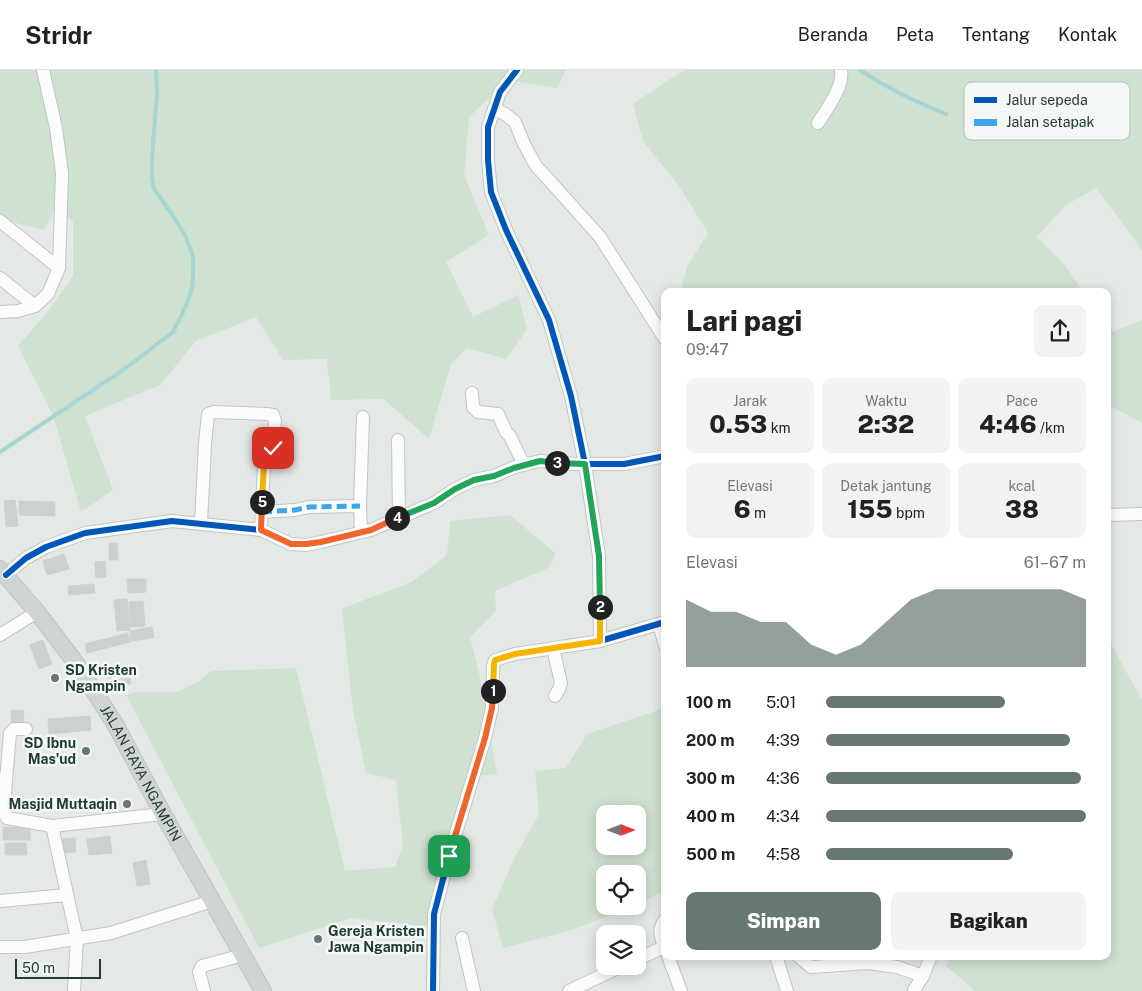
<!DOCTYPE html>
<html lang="id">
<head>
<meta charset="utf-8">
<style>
  body { margin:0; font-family:"Public Sans",sans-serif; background:#f2f2f2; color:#222; height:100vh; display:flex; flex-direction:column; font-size:19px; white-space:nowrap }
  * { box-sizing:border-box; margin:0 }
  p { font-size:16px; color:#767676 }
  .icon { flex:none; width:28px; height:28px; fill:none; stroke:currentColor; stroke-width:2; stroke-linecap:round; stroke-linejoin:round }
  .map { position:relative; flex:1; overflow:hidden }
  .sheet { position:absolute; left:661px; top:218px; width:450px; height:672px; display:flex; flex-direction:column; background:#fff; border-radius:10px; box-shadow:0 2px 12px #0003 }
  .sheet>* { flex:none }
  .needle { width:32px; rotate:90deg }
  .controls { position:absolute; left:596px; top:735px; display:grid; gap:10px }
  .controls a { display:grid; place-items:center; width:50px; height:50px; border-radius:10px; background:#fff; box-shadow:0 2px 12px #0003; font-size:25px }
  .scale { position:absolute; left:15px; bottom:12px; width:86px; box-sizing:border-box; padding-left:5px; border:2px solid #243b31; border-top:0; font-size:14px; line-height:18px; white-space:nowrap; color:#243b31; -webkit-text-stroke:4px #f3f8f4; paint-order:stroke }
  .pin { position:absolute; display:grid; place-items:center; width:42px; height:42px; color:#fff; margin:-21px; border-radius:10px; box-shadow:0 2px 8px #0006 }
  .km { position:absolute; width:25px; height:25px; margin:-12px; border-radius:50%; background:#222; color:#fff; font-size:14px; line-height:25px; text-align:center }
  .round { display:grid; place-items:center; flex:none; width:52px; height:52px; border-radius:10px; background:#f2f2f2 }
  .summary { display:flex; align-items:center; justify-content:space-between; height:85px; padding:0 25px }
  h1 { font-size:28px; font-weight:800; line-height:38px }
  .stats { display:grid; grid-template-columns:repeat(3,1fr); gap:8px; height:85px; padding:5px 25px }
  .stats div { display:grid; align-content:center; border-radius:10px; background:#f2f2f2; text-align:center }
  .stats b { font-size:25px; font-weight:800 }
  .stats small { font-size:14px; font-weight:400 }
  .stats p { font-size:14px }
  .chart { height:140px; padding:10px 25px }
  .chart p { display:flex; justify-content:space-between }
  .chart svg { width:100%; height:90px; margin-top:5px; fill:#677870; opacity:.7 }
  .cta { display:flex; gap:10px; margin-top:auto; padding:10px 25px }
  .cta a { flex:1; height:58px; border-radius:10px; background:#677870; color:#fff; font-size:20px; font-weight:800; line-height:58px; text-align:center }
  .cta a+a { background:#f2f2f2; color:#222 }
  ul { padding:0 25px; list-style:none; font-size:16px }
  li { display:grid; grid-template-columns:80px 60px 1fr; align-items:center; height:38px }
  li i { height:12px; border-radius:6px; background:#677870 }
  header { display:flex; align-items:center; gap:30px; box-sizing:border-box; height:70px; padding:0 25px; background:#fff; border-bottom:1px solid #e0e0e0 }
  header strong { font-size:24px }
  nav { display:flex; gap:28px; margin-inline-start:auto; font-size:18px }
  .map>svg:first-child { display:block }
  .green { fill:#cfe1d1; fill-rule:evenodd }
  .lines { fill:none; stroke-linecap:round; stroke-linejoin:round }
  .stream { stroke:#a8d4d3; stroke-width:4 }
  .building { fill:#ccd0ce; stroke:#cdd2cf }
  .minor-casing { stroke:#c1c6c3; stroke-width:14 }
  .major-casing { stroke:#bdc5c1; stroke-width:18 }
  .minor { stroke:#fbfcfb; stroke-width:12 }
  .major { stroke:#cfd5d2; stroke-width:16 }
  .quiet { stroke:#3ea4eb; stroke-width:5; stroke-dasharray:10 5; stroke-linecap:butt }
  .cycleway-casing { stroke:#f3f8f4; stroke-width:9 }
  .cycleway { stroke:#0057b8; stroke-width:6 }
  .split-1-casing { stroke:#fff; stroke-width:10 }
  .split-2-casing { stroke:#fff; stroke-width:10 }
  .split-3-casing { stroke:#fff; stroke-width:10 }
  .split-4-casing { stroke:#fff; stroke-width:10 }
  .split-5-casing { stroke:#fff; stroke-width:10 }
  .split-6-casing { stroke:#fff; stroke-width:10 }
  .split-1 { stroke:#f0652b; stroke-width:6 }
  .split-2 { stroke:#f5b400; stroke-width:6 }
  .split-3 { stroke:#22a559; stroke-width:6 }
  .split-4 { stroke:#22a559; stroke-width:6 }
  .split-5 { stroke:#f0652b; stroke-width:6 }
  .split-6 { stroke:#f5b400; stroke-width:6 }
  .poi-dot { fill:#677870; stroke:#f3f8f4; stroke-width:2 }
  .labels { text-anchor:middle; stroke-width:5; stroke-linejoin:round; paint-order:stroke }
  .poi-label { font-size:14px; font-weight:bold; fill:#243b31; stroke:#f3f8f4; text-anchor:start }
  .street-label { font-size:14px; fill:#243b31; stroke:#f3f8f4 }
  .key { fill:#f3f8f4; stroke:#b5bfba; stroke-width:1 }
  .key-label { font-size:14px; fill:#243b31 }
</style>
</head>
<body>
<header>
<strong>Stridr</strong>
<nav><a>Beranda</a><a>Peta</a><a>Tentang</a><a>Kontak</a></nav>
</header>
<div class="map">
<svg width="1142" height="921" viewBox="0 0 1142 921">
  <rect width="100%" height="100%" fill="#e4e9e6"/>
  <!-- green -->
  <g class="green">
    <path d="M0,0H566L557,18L509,10L469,47L464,105L489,165L446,192L473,247L518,225L527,259L506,289L467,278L451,294L429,369L384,329L331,330L327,289L283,290L256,247L196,271L160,315L85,346L113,420L81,442L53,345L18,276L46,244L73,206V151L56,139L44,160L5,150L0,147Z"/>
    <path d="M684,0H1142V181L1122,152L1096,118L1066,135L1037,167L1063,193L1083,221H685L682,217L687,197L708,163L679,116L643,71L633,34Z"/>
    <path d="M1142,250V353L1108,335V256L1112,262Z"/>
    <path d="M510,445L556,484L548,498L495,521L496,541L470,567L479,603L497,704L466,707L426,857L351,848L259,878L126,625L138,622H177L198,612L211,601L296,598L345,801L395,797L403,775L396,710L366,703L353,641L342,539L364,530L410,513L447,485L450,451Z"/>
    <path d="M1108,569L1142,630V921H975L946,896L951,886H1108Z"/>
    <path d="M665,638V821L638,834V804H605V836H633L572,860L503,878L492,839L515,787L539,744L535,701L566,698L587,664ZM605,744H638V776H605Z"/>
  </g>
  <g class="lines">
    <!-- stream -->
    <g class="stream">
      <path d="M860,0C887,18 916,32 946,44"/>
      <path d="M0,382L126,298L173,262L186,236L192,218L193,208V186L185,165L173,146L154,119L152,109V88L157,23L156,0"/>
    </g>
  </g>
  <!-- building -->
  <g class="building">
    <path d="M15,430L18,456L6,457L4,431Z"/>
    <path d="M19,431L55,432V446L19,445Z"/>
    <path d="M109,473H117L118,490H109Z"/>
    <path d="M64,484L69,499L47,505L43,491Z"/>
    <path d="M105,491L106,507L96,508L95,492Z"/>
    <path d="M127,509H146V522L128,523Z"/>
    <path d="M94,514L95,523L69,525L68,516Z"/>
    <path d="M127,529L130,560L117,561L114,530Z"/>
    <path d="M143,531L145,556L131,557L129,532Z"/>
    <path d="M152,557L154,568L131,571L130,561Z"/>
    <path d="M128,563L130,572L87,583L85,574Z"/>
    <path d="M43,570L52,594L39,599L30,575Z"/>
    <path d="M128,597L129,604L108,608L106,602Z"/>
    <path d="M130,608L131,614L113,617L112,611Z"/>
    <path d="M23,640L24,657H12L11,641Z"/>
    <path d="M90,646L91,660L49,664L48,649Z"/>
    <path d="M3,757L30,758V770H3Z"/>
    <path d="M110,766L112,783L89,785L87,769Z"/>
    <path d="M75,768L76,782L58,783V769Z"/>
    <path d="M5,773H26L27,785H5Z"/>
    <path d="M146,790L150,814L137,816L133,793Z"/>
  </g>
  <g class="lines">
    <!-- minor casing -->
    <g class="minor-casing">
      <g id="minor">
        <path d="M517,0L500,22L488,57V90L491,122L506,160L549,250L571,326L585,394L599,486L600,571"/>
        <path d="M494,39L505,44L515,52L524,74L536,96L549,110L600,167L665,269"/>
        <path d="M818,53C827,38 844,17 841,0"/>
        <path d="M0,151L59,198"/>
        <path d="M0,208L35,236"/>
        <path d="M0,242L18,241L35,236L48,224L59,198L62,103L56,58L43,0"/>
        <path d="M472,323L473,337L478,342L498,344L506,362L510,366L524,395"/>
        <path d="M398,370L399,447"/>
        <path d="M262,442L295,440L309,437L360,436"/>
        <path d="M1108,445L1142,444"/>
        <path d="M201,453L205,374L208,344L214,342L267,344L273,345L275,351L273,378L264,393L261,460"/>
        <path d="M361,462L360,436L363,347"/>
        <path d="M6,505L26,488L46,477L85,463L172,451L261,460L291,474L306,475L321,472L371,460L434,433L455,419L474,410L494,406L515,397L540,391L575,394H624L665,386"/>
        <path d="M659,554L665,576"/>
        <path d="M0,565L37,542"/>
        <path d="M553,578L561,613L559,619L555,626"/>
        <path d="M0,709L6,710L4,742L7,748L52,756L163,744"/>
        <path d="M6,710L10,663L14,659H26"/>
        <path d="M52,756L77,869L74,921"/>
        <path d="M0,831L67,825"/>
        <path d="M665,850C657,859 661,868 665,879"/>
        <path d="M462,868L474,921"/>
        <path d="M0,877H25L111,863L212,831"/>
        <path d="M668,886L681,921"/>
        <path d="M776,886L787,921"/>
        <path d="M798,886L811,897L868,893L897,897L923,906"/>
        <path d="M638,889L664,877"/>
        <path d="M914,920L923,906L931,886"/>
        <path d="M204,921L199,902L202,896L243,885"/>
        <path d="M433,921L434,844L449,786L485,668L492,638L493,596L495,590L515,584L600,571L665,552"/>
        <path d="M569,921L622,896"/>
      </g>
    </g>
    <!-- major casing -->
    <g class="major-casing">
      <g id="major">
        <path id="s1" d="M0,499L37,542L78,596L115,654L163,744L263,921"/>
      </g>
    </g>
    <!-- minor -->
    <use href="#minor" class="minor"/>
    <!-- major -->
    <use href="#major" class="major"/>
    <!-- quiet -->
    <path class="quiet" d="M262,442L295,440L309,437L360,436"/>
    <!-- cycleway casing -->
    <g class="cycleway-casing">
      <g id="cycleway">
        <path d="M517,0L500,22L488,57V90L491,122L506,160L549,250L571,326L585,394L599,486L600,571"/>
        <path d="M6,505L26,488L46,477L85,463L172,451L261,460L291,474L306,475L321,472L371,460L434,433L455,419L474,410L494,406L515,397L540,391L575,394H624L665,386"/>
        <path d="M433,921L434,844L449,786L485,668L492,638L493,596L495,590L515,584L600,571L665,552"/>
      </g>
    </g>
    <!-- cycleway -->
    <use href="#cycleway" class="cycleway"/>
  </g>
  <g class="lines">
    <!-- split-1 casing -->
    <g class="split-1-casing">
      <path id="split-1" d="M449,786L485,668L492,638L493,621"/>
    </g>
    <!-- split-2 casing -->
    <g class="split-2-casing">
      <path id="split-2" d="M493,621L494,594L495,590L515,584L600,571V537"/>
    </g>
    <!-- split-3 casing -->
    <g class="split-3-casing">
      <path id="split-3" d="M557,393L585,394L599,486L600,537"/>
    </g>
    <!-- split-4 casing -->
    <g class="split-4-casing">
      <path id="split-4" d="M397,448L434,433L455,419L474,410L494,406L514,398L540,391L557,393"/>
    </g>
    <!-- split-5 casing -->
    <g class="split-5-casing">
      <path id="split-5" d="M262,432L261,460L291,474H306L321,472L371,460L397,448"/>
    </g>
    <!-- split-6 casing -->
    <g class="split-6-casing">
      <path id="split-6" d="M262,432L264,393L273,378"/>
    </g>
    <!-- split-1 -->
    <use href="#split-1" class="split-1"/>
    <!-- split-2 -->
    <use href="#split-2" class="split-2"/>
    <!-- split-3 -->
    <use href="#split-3" class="split-3"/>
    <!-- split-4 -->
    <use href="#split-4" class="split-4"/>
    <!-- split-5 -->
    <use href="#split-5" class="split-5"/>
    <!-- split-6 -->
    <use href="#split-6" class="split-6"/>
  </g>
  <!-- markers -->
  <g class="poi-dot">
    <circle cx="55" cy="608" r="5"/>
    <circle cx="86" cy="681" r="5"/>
    <circle cx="127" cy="734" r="5"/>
    <circle cx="318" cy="869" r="5"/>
  </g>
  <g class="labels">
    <!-- poi labels -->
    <g class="poi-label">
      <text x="65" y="605">SD Kristen<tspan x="65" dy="16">Ngampin</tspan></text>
      <text x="76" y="678" text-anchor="end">SD Ibnu<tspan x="76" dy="16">Mas'ud</tspan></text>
      <text x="117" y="739" text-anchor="end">Masjid Muttaqin</text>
      <text x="328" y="866">Gereja Kristen<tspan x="328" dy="16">Jawa Ngampin</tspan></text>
    </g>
    <!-- street labels -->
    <g class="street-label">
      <text dy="5" stroke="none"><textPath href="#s1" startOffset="249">JALAN RAYA NGAMPIN</textPath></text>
    </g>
  </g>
  <!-- legend -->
  <rect x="964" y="12" width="166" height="58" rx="8" class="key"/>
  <rect x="974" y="27" width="23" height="6" fill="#0057b8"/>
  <rect x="974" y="49" width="23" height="7" fill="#3ea4eb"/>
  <g class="key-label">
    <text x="1006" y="35">Jalur sepeda</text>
    <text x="1006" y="57">Jalan setapak</text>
  </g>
</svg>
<div class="controls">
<a><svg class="needle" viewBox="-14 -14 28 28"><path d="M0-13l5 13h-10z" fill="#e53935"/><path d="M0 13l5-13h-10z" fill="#767676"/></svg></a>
<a><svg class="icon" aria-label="locate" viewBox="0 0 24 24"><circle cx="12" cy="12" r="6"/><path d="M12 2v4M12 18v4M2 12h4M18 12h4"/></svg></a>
<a><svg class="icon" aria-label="layers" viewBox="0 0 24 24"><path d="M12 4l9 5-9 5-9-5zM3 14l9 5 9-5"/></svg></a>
</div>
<div class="scale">50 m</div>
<div class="pin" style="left:449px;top:786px;background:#1e9e55"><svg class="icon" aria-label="arrive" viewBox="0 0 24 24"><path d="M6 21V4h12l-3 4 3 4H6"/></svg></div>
<div class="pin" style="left:273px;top:378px;background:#d93025"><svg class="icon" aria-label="check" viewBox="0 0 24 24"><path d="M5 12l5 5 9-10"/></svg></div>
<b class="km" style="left:493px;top:621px">1</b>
<b class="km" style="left:600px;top:537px">2</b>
<b class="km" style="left:557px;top:393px">3</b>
<b class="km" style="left:397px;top:448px">4</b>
<b class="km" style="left:262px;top:432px">5</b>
<section class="sheet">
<div class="summary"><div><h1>Lari pagi</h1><p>09:47</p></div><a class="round"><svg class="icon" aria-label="share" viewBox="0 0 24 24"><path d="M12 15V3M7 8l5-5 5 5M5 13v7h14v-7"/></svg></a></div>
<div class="stats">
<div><p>Jarak</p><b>0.53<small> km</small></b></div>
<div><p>Waktu</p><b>2:32</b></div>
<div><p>Pace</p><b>4:46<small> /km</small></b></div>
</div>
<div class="stats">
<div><p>Elevasi</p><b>6<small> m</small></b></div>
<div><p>Detak jantung</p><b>155<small> bpm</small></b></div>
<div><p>kcal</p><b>38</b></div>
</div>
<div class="chart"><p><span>Elevasi</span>61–67 m</p>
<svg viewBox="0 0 160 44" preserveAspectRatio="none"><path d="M0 44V11L10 17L20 17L30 22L40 22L50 33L60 38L70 33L80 22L90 11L100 6L110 6L120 6L130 6L140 6L150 6L160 11V44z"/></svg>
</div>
<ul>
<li><b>100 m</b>5:01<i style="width:69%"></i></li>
<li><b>200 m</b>4:39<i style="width:94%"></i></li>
<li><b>300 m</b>4:36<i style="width:98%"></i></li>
<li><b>400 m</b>4:34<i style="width:100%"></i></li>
<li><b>500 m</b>4:58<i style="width:72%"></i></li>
</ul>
<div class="cta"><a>Simpan</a><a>Bagikan</a></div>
</section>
</div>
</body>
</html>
